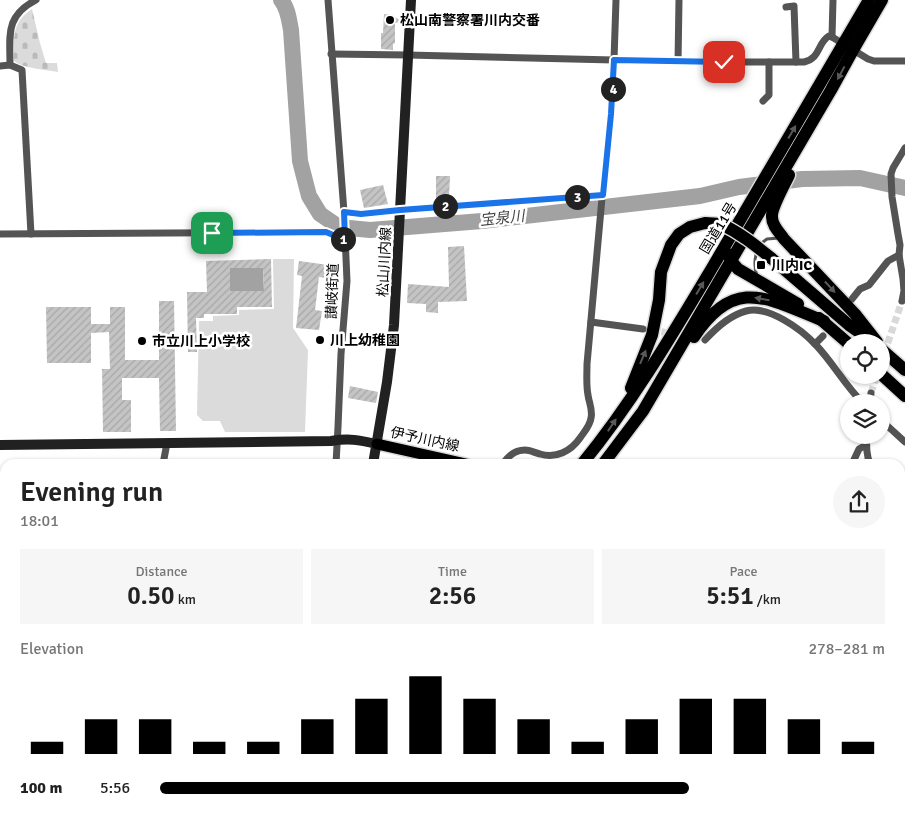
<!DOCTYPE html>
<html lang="en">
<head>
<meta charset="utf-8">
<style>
  body { margin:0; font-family:Signika,"Noto Sans JP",sans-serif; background:#f6f6f6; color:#222; height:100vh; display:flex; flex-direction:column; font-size:19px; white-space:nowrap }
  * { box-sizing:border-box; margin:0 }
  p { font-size:16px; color:#767676 }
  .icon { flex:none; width:28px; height:28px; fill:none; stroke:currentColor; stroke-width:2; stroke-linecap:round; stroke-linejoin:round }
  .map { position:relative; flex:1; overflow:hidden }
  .details { position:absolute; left:0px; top:459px; width:905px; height:359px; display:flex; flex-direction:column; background:#fff; border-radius:15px 15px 0 0; box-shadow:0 1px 4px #0004 }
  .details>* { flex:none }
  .controls { position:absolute; left:840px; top:334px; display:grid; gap:10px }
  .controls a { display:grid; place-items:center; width:50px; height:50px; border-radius:50%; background:#fff; box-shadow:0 1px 4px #0004; font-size:25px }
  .pin { position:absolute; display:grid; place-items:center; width:42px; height:42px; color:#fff; margin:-21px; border-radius:10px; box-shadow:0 2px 8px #0006 }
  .km { position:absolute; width:25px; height:25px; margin:-12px; border-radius:50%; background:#222; color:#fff; font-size:14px; line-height:25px; text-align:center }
  .round { display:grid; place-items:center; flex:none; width:52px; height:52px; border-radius:26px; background:#f6f6f6 }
  .overview { display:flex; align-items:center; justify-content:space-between; height:85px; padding:0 20px }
  h1 { font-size:28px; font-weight:600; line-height:38px }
  .figures { display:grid; grid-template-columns:repeat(3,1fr); gap:8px; height:85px; padding:5px 20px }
  .figures div { display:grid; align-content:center; border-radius:0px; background:#f6f6f6; text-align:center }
  .figures b { font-size:25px; font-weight:600 }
  .figures small { font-size:14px; font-weight:400 }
  .figures p { font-size:14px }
  .chart { height:140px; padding:10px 20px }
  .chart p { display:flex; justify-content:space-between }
  .chart svg { width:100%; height:90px; margin-top:5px; stroke:#000; stroke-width:6 }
  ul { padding:0 20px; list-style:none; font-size:16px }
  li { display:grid; grid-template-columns:80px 60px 1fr; align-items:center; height:38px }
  li i { height:12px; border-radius:6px; background:#000 }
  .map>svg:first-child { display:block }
  .cemetery { fill:url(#cemetery-stones) }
  .garden { fill:#dbdbdb }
  .water { fill:#a2a2a2 }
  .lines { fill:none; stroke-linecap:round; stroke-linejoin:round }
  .river { stroke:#a2a2a2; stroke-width:16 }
  .building { fill:url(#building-hatch); fill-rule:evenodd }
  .street-tunnel { stroke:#d9d9d9; stroke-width:7; stroke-dasharray:7 3.5; stroke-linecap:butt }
  .primary-casing { stroke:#dbdbdb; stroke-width:14 }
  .highway-casing { stroke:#dbdbdb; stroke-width:15 }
  .lane { stroke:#545454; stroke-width:3 }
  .street { stroke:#545454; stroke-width:7 }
  .secondary { stroke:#212121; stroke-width:10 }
  .primary { stroke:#000; stroke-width:11 }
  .highway { stroke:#000; stroke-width:12 }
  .highway-bridge-casing { stroke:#dbdbdb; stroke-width:15; stroke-linecap:butt }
  .highway-bridge { stroke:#000; stroke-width:12 }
  .oneway { fill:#595959 }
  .route-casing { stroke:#fff; stroke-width:10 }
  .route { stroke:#1a73e8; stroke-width:6 }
  .poi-dot { fill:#000; stroke:#fff; stroke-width:2 }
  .labels { text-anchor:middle; stroke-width:5; stroke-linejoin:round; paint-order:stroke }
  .poi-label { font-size:14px; font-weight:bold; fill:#000; stroke:#fff; text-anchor:start }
  .street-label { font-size:14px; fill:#000; stroke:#fff }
  .water-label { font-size:15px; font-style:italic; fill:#434343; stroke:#fff }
</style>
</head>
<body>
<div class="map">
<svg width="905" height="817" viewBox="0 0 905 817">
  <defs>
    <pattern id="cemetery-stones" width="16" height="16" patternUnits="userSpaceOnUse" patternTransform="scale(1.25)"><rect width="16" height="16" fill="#dbdbdb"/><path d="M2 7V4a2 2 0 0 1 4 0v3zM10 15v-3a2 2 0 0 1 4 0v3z" fill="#bababa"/></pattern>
    <pattern id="building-hatch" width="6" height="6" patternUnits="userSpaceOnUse" patternTransform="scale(1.25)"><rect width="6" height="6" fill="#c4c4c4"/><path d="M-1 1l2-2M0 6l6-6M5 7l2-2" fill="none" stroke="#a7a7a7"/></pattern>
  </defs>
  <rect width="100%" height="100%" fill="#fff"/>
  <!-- cemetery -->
  <path class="cemetery" d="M32,9L40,43L46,63H57L58,72C47,70 22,68 14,61C14,38 11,23 32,9Z"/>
  <!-- garden -->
  <path class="garden" d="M273,259H294L293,328L308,350L305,432H225L220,421H203L197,415L199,321H213V316L239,315V310L274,309Z"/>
  <!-- water -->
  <path class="water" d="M230,268H263L264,291H230Z"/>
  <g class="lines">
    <!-- river -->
    <path class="river" d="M281,0C288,8 289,20 291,30L300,161L309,196L320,214L339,227L370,230L482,221L700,196L739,187L802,179L860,178L905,188"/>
  </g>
  <!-- building -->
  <g class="building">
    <path d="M384,14L394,15V17L403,21L395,23V43L393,44V50L381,49V33H383Z"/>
    <path d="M436,176H450L449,198H436Z"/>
    <path d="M383,185L388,204L364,208L360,190Z"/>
    <path d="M464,246L467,301L438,302V313L426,312V304L407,303L408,284L449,287L448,247Z"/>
    <path d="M271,259L272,307H237V314H204V318H196L197,352H188L187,292H207L206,261ZM230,268H263L264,291H230Z"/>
    <path d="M299,261L336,266L335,279L319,277L315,310L322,311L319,330L296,328L302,276L297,275Z"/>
    <path d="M159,301H174L176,431H160L159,378H122V400H131V432H103L102,369H110L109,332L91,333V363H47L46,307H91V324H110V307H125V360H159Z"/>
    <path d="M350,386L378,392L376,403L348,398Z"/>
  </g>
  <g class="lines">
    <!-- street-tunnel -->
    <g class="street-tunnel">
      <path d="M651,330L675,334"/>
      <path d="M881,363L902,301"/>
      <path d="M871,393L877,375"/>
    </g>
    <!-- primary casing -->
    <g class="primary-casing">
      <g id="primary">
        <path d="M377,444L466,464"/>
        <path d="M900,559L905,562"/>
      </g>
    </g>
    <!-- highway casing -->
    <g class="highway-casing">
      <g id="highway">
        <path d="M789,175C785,184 771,208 772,217C772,226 780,233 784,239L855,314L877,342"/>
        <path d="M728,254L731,261L738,269L798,304"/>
        <path d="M771,258L849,325L869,339"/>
        <path d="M819,318L849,344"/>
        <path d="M694,337C735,275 768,299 824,321"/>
        <path d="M881,349L905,370"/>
        <path d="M881,374L905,396"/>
        <path d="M631,388L652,335L659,300L661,272L671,245L679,234L690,227L705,223L721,224"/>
        <path d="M582,464C632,403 672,335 712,268C765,179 816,89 869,0"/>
        <path d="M603,464L643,411L831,90L853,50L882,0"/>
        <path d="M184,817L190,812"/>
        <path d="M208,817L214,812"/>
      </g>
    </g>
    <!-- lane -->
    <g class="lane">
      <path d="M759,245L767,239L779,238"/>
      <path d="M757,251C754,260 754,267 757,276"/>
    </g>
    <!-- street -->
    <g class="street">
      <path d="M328,0L344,212L347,281L341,354L338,427L336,464"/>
      <path d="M786,7L794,6L796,62"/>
      <path d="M832,37L833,0"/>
      <path d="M331,54L408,55L614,60L616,0"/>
      <path d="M678,62L679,0"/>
      <path d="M0,66L10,65"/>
      <path d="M763,101L769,95V62"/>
      <path d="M344,212L361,214L400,210L603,195"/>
      <path d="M0,234L326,232L345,240"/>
      <path d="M31,234L22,70L10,65C10,35 5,16 36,0"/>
      <path d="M852,299L860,289L869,285L888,261L899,255"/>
      <path d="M902,301L904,291L903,279L899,255L900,245L898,234L892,197L891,174L893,168L905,148"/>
      <path d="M591,322L643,329"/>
      <path d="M705,340C715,329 731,315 746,311C768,305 801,329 816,345C833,363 845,385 862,402"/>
      <path d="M815,344L823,336"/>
      <path d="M870,402L871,393"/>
      <path d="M881,420L905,442"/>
      <path d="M867,435C866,445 866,454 870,464"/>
      <path d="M163,464L167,443"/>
      <path d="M503,464C508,456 515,450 525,450C530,450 535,453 540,454C556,459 571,451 580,438C584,432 590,426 591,418C593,410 589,403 588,395C586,385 587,375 587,364L602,198L611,114L614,60L678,62H804C821,58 817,43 829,36L832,37L868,59L874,61H905"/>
      <path d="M852,464L859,449L866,445"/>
      <path d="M900,516L905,523"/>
      <path d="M0,569L1,580L0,589"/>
      <path d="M0,640L2,654L5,661"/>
      <path d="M0,692L5,693"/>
      <path d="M900,727L905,726"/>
      <path d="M0,747L5,746"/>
      <path d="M748,812L760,817"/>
      <path d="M770,812L773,817"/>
      <path d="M847,812V817"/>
      <path d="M300,816L354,812"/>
      <path d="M29,817V812"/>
    </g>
    <!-- secondary -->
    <g class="secondary">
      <path d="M0,445L331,441C349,438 359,440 377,444"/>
      <path d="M373,464L387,382L394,325L411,0"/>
      <path d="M300,817V812"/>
    </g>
    <!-- primary -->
    <use href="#primary" class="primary"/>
    <!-- highway -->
    <use href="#highway" class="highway"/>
    <!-- highway-bridge casing -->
    <g class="highway-bridge-casing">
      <path id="highway-bridge" d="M721,224C740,233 755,245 771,258"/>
    </g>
    <!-- highway-bridge -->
    <use href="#highway-bridge" class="highway-bridge"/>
  </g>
  <!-- one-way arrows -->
  <defs><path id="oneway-solid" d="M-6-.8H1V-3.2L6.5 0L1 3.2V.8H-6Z" transform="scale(1.25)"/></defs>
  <g class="oneway">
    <use href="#oneway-solid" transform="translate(841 73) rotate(118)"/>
    <use href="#oneway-solid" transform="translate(792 132) rotate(-60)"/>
    <use href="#oneway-solid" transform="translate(830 287) rotate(47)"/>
    <use href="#oneway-solid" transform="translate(700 288) rotate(-59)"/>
    <use href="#oneway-solid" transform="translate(762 299) rotate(-170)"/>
    <use href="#oneway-solid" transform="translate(643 357) rotate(-67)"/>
    <use href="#oneway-solid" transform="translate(612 425) rotate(-56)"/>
  </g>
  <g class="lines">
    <!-- route casing -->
    <g class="route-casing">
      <path id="route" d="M212,233L326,232L345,240L344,212L361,214L400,210L603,195L611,114L614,60L724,62"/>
    </g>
    <!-- route -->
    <use href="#route" class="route"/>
  </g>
  <!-- markers -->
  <g class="poi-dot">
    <circle cx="390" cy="20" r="5"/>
    <rect x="756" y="260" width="10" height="10" rx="2.5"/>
    <circle cx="320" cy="340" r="5"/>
    <circle cx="142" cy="341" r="5"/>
  </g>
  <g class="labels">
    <!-- poi labels -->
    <g class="poi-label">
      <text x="400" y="25">松山南警察署川内交番</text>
      <text x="771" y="270">川内IC</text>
      <text x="330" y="345">川上幼稚園</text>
      <text x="152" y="346">市立川上小学校</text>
    </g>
    <!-- street labels -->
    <g class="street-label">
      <text transform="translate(718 228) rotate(-59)" y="5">国道11号</text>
      <text transform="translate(384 262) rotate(-87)" y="5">松山川内線</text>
      <text transform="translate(332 291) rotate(-88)" y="5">讃岐街道</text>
      <text transform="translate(425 439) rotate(12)" y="5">伊予川内線</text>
    </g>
    <!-- water labels -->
    <g class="water-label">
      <text transform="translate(502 218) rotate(-6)" y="5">宝泉川</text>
    </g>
  </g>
</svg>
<div class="controls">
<a><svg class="icon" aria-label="locate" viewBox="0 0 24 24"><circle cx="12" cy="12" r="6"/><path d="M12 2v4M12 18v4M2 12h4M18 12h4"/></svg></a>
<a><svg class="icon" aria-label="layers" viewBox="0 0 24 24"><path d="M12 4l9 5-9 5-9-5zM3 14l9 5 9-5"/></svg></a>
</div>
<div class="pin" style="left:212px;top:233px;background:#1e9e55"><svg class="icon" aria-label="arrive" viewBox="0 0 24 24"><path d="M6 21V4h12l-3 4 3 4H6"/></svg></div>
<div class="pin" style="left:724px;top:62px;background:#d93025"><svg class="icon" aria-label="check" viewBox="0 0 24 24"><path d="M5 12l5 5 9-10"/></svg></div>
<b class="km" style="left:343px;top:239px">1</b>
<b class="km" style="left:445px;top:206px">2</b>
<b class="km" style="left:577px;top:197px">3</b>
<b class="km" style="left:613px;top:89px">4</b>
<section class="details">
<div class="overview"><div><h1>Evening run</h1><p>18:01</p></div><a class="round"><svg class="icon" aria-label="share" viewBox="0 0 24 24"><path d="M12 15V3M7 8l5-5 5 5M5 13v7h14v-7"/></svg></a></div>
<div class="figures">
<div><p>Distance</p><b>0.50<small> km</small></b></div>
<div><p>Time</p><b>2:56</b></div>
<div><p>Pace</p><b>5:51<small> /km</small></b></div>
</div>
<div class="chart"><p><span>Elevation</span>278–281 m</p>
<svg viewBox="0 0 160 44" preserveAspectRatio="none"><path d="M5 44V38M15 44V27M25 44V27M35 44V38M45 44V38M55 44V27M65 44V17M75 44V6M85 44V17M95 44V27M105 44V38M115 44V27M125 44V17M135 44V17M145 44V27M155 44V38"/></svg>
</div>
<ul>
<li><b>100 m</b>5:56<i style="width:73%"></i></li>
</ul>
</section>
</div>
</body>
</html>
